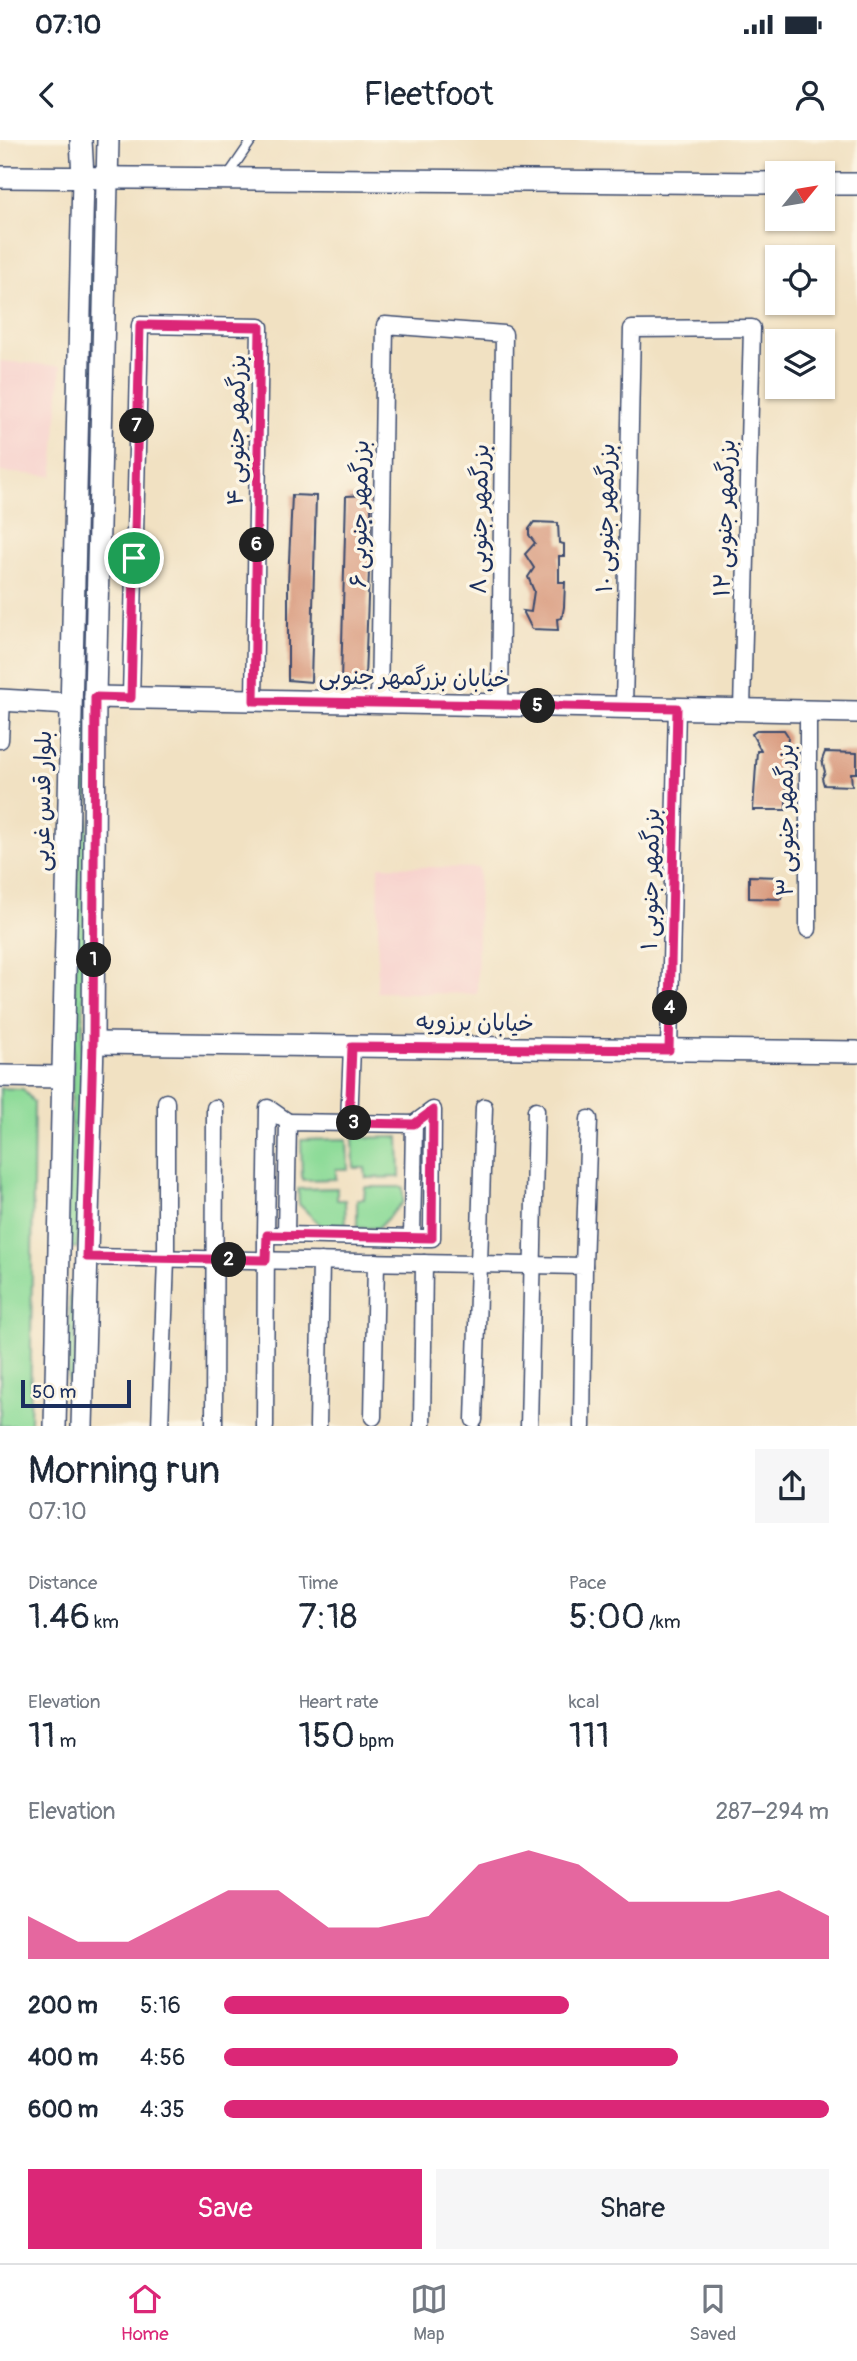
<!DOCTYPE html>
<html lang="en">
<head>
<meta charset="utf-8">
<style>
  body { margin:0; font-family:Pangolin,"Playpen Sans Arabic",sans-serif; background:#f6f6f7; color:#1f2937; height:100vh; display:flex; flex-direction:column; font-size:26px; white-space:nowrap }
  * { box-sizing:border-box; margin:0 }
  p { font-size:23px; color:#747a83 }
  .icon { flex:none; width:38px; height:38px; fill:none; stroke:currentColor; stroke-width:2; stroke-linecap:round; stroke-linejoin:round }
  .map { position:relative; height:1286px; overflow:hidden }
  .panel { display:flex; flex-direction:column; background:#fff; flex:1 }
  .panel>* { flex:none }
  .needle { width:46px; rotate:60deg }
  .fabs { position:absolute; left:765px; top:21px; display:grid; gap:14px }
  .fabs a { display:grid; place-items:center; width:70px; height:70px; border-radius:0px; background:#fff; box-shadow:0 2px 5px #0004; font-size:35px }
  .scale { position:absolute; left:21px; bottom:18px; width:110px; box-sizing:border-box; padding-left:7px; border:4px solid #1b2f5e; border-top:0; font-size:19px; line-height:24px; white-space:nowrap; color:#1b2f5e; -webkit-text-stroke:5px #fcf5e5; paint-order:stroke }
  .pin { position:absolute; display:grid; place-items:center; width:60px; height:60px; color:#fff; margin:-30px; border:4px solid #fff; border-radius:50%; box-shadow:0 2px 7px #0007 }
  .km { position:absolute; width:35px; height:35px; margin:-18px; border-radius:50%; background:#222; color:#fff; font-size:19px; line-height:35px; text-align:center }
  .round { display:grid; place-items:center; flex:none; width:74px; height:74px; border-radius:0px; background:#f6f6f7 }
  .summary { display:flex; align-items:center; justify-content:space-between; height:119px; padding:0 28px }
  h1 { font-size:38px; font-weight:600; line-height:52px }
  .figures { display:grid; grid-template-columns:repeat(3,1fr); gap:10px; height:119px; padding:7px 28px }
  .figures div { display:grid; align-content:center }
  .figures b { font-size:35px; font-weight:600 }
  .figures small { font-size:19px; font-weight:400 }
  .figures p { font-size:19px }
  .chart { height:196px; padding:14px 28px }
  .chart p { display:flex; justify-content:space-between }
  .chart svg { width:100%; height:126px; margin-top:7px; fill:#db2777; opacity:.7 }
  .primary-button { display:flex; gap:14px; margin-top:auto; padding:14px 28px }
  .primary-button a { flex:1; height:80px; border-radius:0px; background:#db2777; color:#fff; font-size:28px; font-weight:600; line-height:80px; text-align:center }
  .primary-button a+a { background:#f6f6f7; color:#1f2937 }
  ul { padding:0 28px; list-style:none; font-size:23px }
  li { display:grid; grid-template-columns:112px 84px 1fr; align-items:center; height:52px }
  li i { height:18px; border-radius:9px; background:#db2777 }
  .status { display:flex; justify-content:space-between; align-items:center; height:49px; padding:0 35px; background:#fff; direction:ltr }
  .status svg { height:19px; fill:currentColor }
  header { display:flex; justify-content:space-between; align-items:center; height:91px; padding:0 28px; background:#fff; font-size:32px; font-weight:600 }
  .tabs { display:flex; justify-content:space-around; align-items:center; height:98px; border-top:2px solid #e0e1e3; background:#fff; font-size:19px; color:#747a83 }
  .tabs a { display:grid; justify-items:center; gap:4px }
  .tabs .selected { color:#db2777 }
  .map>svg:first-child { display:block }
  .built { fill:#f7d0cc }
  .green { fill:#8edb99; stroke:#54857c; stroke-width:2 }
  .building { fill:#d8987b }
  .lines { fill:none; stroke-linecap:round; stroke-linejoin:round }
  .lane-casing { stroke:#3b4a6d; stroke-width:11 }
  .street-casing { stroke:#3b4a6d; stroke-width:19 }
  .secondary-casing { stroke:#3b4a6d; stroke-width:24 }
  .lane { stroke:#fff; stroke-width:8 }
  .street { stroke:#fff; stroke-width:16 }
  .secondary { stroke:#fff; stroke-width:21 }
  .route-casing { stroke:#fff; stroke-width:14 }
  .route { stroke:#db2777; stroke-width:9 }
  .labels { text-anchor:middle; stroke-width:7; stroke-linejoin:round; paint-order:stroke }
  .street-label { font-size:23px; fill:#1b2f5e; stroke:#fcf5e5 }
</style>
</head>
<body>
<div class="status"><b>07:10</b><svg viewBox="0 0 49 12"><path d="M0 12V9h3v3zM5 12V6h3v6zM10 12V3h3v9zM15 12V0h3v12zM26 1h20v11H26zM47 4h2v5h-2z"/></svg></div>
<header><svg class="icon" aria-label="back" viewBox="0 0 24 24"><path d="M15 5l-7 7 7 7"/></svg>Fleetfoot<svg class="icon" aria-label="person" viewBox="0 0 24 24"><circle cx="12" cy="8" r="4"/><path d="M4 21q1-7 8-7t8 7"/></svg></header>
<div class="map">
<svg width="857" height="1287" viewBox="0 0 857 1287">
  <rect width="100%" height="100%" fill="#fcf5e5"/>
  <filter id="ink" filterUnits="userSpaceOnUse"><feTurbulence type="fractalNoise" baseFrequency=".0143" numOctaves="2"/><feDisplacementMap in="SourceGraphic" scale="14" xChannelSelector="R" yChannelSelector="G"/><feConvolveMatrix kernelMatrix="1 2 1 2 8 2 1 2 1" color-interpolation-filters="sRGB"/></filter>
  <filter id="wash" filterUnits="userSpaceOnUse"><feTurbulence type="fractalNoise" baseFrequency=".00686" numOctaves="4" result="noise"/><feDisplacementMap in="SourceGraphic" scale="28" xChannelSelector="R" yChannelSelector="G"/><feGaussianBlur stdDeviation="1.57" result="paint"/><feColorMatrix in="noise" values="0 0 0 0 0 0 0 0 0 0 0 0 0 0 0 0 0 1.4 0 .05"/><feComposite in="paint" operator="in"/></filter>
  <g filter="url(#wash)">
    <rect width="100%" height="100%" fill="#f1e1c2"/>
    <!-- built -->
    <g class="built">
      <path d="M0,221L61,226L53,336L0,332Z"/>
      <path d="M379,726L479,728L477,854L377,852Z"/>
    </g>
    <!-- green -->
    <g class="green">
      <path d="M98,131L92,361H84L88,136Z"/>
      <path d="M92,403L87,741L77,1108L67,1107L77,782L84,404Z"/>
      <path d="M0,948L23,949L34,963L30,1286H0Z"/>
      <path d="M399,997L400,1037L366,1038L365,1028H354L353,998Z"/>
      <path d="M347,999L348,1029H336V1039L302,1040L301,1000Z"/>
      <path d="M365,1047H403V1062L378,1088H357V1059H364Z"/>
      <path d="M337,1048V1060H345L346,1089H324L299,1064L298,1049Z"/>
      <path d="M70,1147L76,1150L74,1286L67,1287Z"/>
    </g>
    <g id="blocks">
      <!-- building -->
      <g class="building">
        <path d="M292,355L316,356L311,542L288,540V443Z"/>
        <path d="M368,355L371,360V378L365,538L361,543L341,542L346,356Z"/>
        <path d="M534,382L558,383L559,403L564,404V416H559V442H565L564,467L562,478L557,479L558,490L532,489L523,471L531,472L534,451L528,437L534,428L525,414L535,403L529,395V389Z"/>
        <path d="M758,590H784L788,596L787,609L790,616L788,648H786V670H753L757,611H761L752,594Z"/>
        <path d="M825,612L857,613V633H851L852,646L824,645L822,638L825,632L822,620Z"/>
        <path d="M749,736L782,737V759L749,758Z"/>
      </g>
    </g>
  </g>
  <g filter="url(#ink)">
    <use href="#blocks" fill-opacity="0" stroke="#3b4a6d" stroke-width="2"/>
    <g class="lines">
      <!-- lane casing -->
      <g class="lane-casing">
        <path id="lane" d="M228,35L252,0"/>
      </g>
      <!-- street casing -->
      <g class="street-casing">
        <g id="street">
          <path d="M131,558L140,185L260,187L254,561"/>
          <path d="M379,563L385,185L504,194L500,565"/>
          <path d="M624,567L632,189L752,188L742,569"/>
          <path d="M808,571V789"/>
          <path d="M0,600L2,560"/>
          <path d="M669,910L677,568"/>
          <path d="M349,983L414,984L412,1098L286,1095L288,982L349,983L352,907"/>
          <path d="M266,1095L268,968L288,982"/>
          <path d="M412,1098H432L433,970L414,984"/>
          <path d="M87,1117L584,1126L582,1287"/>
          <path d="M584,1126L589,979"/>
          <path d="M373,1277L376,1122"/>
          <path d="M474,1280L484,967"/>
          <path d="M160,1287L166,1119V962"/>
          <path d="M214,1287L215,968"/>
          <path d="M265,1287L266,1095H286"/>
          <path d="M318,1287L321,1121"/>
          <path d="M422,1287L424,1123"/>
          <path d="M529,1287L536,970"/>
        </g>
      </g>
      <!-- secondary casing -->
      <g class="secondary-casing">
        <g id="secondary">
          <path d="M0,37L777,43"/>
          <path d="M822,44H857"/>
          <path d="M95,557L857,572"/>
          <path d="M0,560L70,564"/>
          <path d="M93,903L857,912"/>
          <path d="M0,936L62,937"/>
          <path d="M55,1287L83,37L81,0"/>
          <path d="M82,1287L93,903L95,557L108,0"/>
        </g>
      </g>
      <!-- lane -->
      <use href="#lane" class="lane"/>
      <!-- street -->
      <use href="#street" class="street"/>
      <!-- secondary -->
      <use href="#secondary" class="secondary"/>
    </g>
  </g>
  <g class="lines" filter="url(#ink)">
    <!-- route casing -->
    <g class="route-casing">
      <path id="route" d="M140,185L260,187L254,561L677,568L669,910L352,907L349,983L414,984L433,970L432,1098L267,1095L266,1120L87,1117L93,903L95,557L131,558Z"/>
    </g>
    <!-- route -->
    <use href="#route" class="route"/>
  </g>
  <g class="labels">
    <!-- street labels -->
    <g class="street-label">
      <text transform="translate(236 290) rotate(-89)" y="8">بزرگمهر جنوبی ۴</text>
      <text transform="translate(359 374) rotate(-89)" y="8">بزرگمهر جنوبی ۶</text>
      <text transform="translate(605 378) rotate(-89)" y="8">بزرگمهر جنوبی ۱۰</text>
      <text transform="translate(724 378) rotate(-88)" y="8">بزرگمهر جنوبی ۱۲</text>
      <text transform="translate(479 379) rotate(-89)" y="8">بزرگمهر جنوبی ۸</text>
      <text transform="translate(414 537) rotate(1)" y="8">خیابان بزرگمهر جنوبی</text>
      <text transform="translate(42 661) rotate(-89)" y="8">بلوار قدس غربی</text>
      <text transform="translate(785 680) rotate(-90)" y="8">بزرگمهر جنوبی ۳</text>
      <text transform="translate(650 739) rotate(-89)" y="8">بزرگمهر جنوبی ۱</text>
      <text transform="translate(475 882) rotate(1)" y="8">خیابان برزویه</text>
    </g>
  </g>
</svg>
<div class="fabs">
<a><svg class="needle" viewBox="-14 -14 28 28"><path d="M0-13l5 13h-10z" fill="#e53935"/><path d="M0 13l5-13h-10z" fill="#747a83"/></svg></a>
<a><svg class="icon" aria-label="locate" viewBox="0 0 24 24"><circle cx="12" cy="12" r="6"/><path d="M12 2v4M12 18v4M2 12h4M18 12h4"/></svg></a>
<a><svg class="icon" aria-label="layers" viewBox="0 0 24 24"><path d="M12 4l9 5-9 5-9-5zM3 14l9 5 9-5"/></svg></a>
</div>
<div class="scale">50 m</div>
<div class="pin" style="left:134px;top:418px;background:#1e9e55"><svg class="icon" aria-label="arrive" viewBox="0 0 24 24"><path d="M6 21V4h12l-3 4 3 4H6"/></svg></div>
<b class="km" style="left:94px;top:820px">1</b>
<b class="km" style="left:229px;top:1120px">2</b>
<b class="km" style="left:354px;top:983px">3</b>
<b class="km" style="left:670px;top:868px">4</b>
<b class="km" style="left:538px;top:566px">5</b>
<b class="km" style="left:257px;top:405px">6</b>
<b class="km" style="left:137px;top:286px">7</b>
</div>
<section class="panel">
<div class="summary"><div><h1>Morning run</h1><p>07:10</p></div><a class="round"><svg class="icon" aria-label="share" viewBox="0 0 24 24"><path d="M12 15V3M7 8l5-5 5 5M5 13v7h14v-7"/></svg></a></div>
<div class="figures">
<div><p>Distance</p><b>1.46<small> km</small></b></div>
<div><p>Time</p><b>7:18</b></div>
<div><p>Pace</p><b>5:00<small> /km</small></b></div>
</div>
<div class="figures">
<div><p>Elevation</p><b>11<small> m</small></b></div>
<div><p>Heart rate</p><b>150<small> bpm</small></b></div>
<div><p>kcal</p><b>111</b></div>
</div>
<div class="chart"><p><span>Elevation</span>287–294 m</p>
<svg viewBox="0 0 160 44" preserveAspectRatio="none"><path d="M0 44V29L10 38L20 38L30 29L40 20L50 20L60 33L70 33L80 29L90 11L100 6L110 11L120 24L130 24L140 24L150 20L160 29V44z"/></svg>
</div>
<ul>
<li><b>200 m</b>5:16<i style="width:57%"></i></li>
<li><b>400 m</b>4:56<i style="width:75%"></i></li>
<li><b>600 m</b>4:35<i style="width:100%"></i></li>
</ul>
<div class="primary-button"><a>Save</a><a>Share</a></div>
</section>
<nav class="tabs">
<a class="selected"><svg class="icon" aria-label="home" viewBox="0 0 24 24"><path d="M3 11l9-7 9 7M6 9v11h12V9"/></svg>Home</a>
<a><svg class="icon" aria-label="map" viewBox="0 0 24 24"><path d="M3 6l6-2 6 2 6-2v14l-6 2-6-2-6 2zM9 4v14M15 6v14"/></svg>Map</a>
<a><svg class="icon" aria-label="saved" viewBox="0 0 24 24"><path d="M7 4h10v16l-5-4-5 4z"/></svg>Saved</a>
</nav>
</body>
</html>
